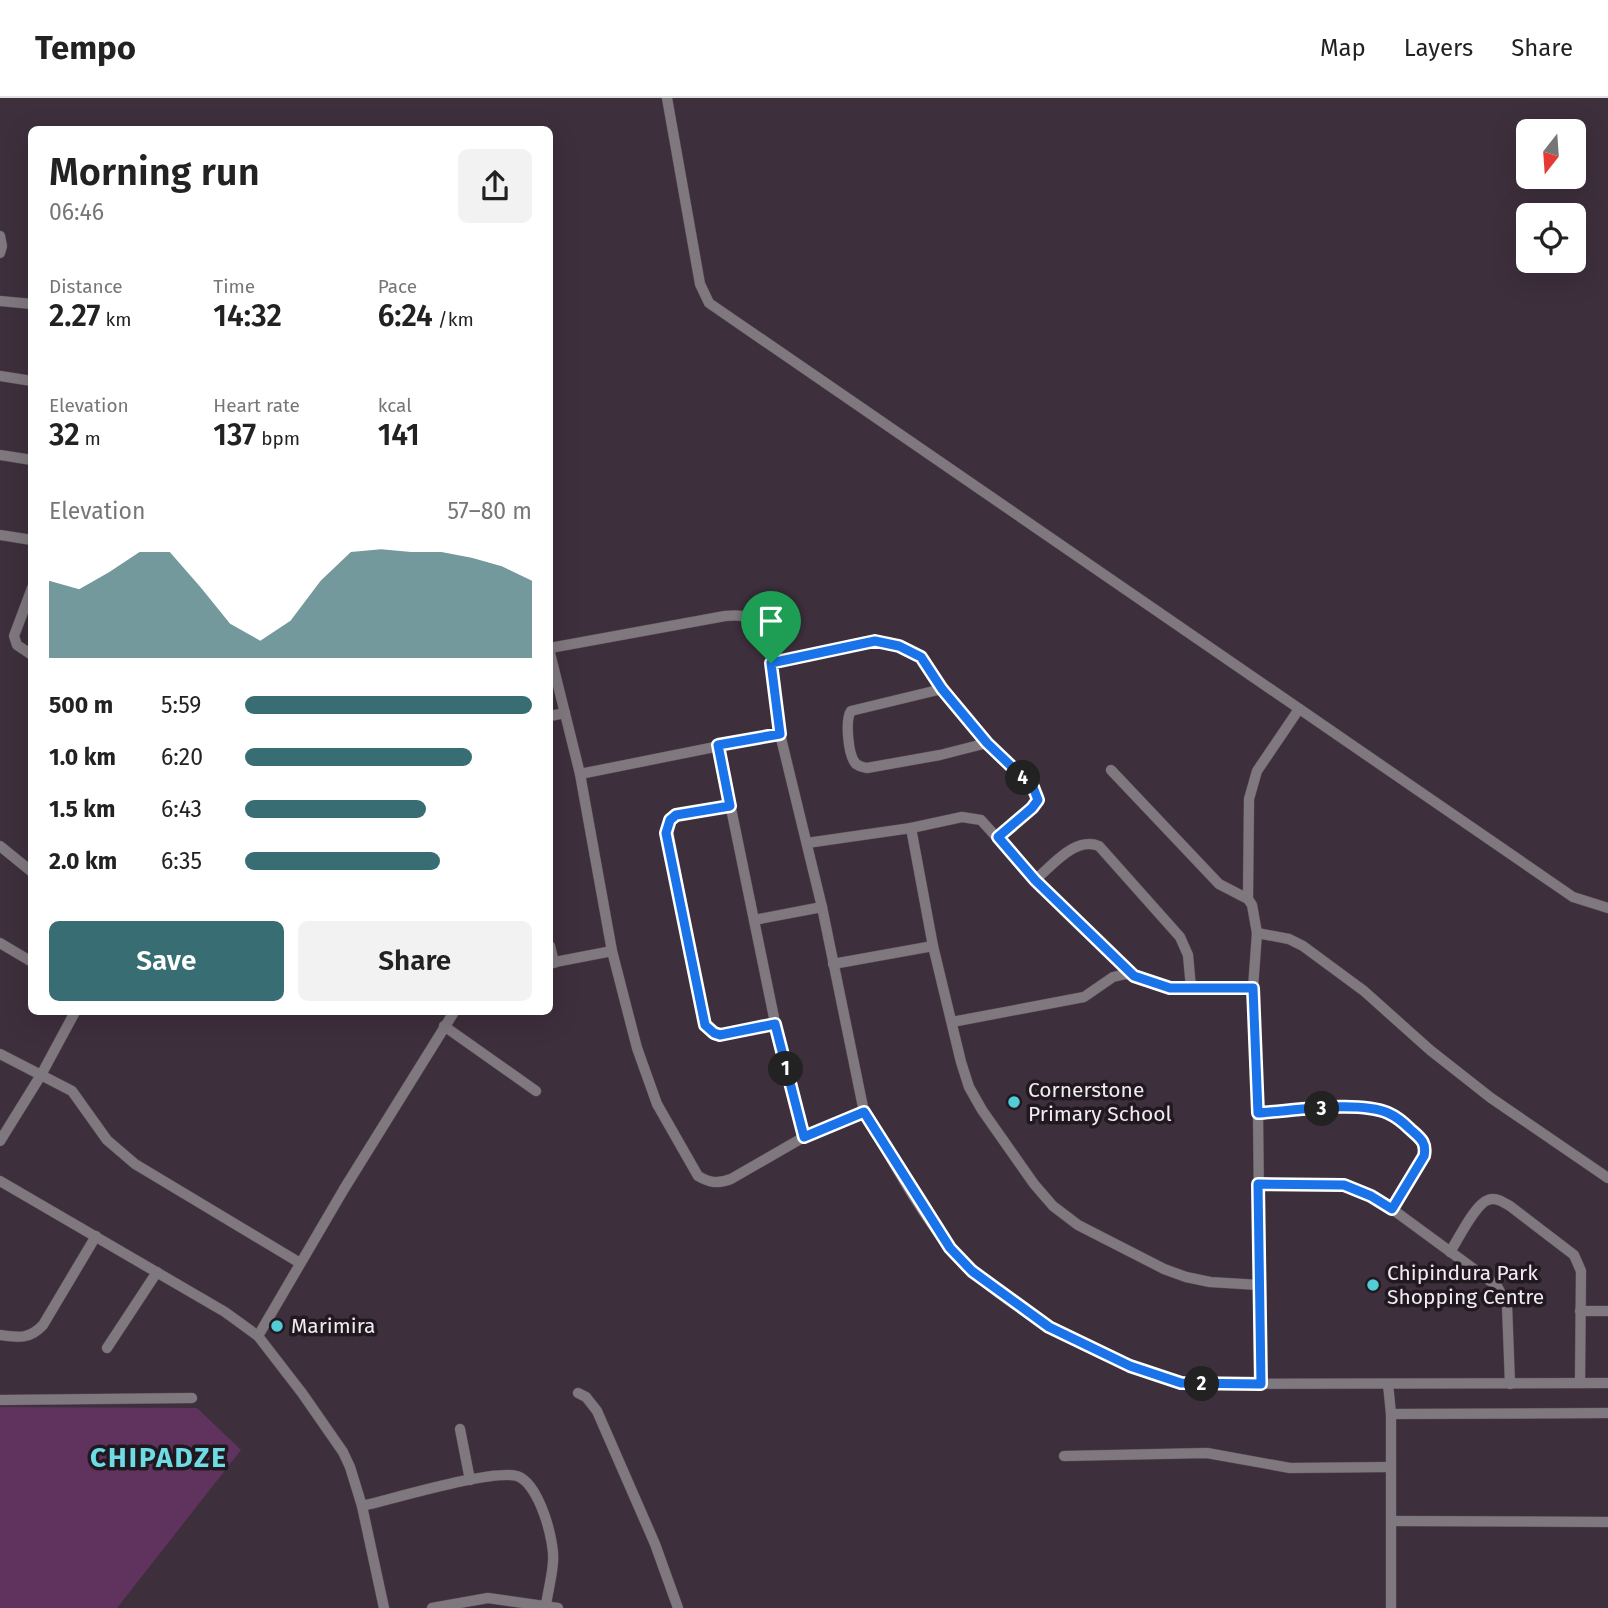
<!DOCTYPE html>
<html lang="en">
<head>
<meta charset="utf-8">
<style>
  body { margin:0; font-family:"Fira Sans",sans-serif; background:#f2f2f2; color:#222; height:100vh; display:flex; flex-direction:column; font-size:26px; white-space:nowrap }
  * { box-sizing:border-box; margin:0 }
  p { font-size:23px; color:#767676 }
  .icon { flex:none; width:38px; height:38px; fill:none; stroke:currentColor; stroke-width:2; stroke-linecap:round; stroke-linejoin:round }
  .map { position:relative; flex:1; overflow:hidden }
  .sheet { position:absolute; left:28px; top:28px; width:525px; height:889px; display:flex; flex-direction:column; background:#fff; border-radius:10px; box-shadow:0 7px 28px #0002 }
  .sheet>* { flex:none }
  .needle { width:46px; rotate:197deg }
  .fabs { position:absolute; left:1516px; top:21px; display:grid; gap:14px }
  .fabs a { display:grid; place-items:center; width:70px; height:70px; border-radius:10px; background:#fff; box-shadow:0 7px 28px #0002; font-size:35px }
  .pin { position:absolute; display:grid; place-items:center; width:60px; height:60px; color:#fff; margin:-72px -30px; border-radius:50% 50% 50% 0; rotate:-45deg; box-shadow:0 0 7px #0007 }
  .pin .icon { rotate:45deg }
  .km { position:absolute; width:35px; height:35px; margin:-18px; border-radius:50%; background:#222; color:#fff; font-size:19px; line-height:35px; text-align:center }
  .round { display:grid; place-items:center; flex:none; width:74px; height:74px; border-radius:10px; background:#f2f2f2 }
  .head { display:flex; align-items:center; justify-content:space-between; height:119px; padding:0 21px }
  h1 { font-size:38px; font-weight:600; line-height:52px }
  .metrics { display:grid; grid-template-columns:repeat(3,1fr); gap:10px; height:119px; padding:7px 21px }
  .metrics div { display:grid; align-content:center }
  .metrics b { font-size:30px; font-weight:600 }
  .metrics small { font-size:19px; font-weight:400 }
  .metrics p { font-size:19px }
  .chart { height:196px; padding:14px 21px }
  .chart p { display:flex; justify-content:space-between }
  .chart svg { width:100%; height:126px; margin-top:7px; fill:#386e73; opacity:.7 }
  .action { display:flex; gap:14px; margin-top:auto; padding:14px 21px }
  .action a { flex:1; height:80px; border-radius:10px; background:#386e73; color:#fff; font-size:28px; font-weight:600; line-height:80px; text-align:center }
  .action a+a { background:#f2f2f2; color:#222 }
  ul { padding:0 21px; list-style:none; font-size:23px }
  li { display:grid; grid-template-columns:112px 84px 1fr; align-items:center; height:52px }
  li i { height:18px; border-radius:9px; background:#386e73 }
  header { display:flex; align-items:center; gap:42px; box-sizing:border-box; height:98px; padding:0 35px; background:#fff; border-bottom:2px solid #e0e0e0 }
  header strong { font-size:33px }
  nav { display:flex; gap:38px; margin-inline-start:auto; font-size:24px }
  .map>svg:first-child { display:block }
  .green { fill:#60335f }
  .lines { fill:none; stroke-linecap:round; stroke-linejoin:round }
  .minor-casing { stroke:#5a4d59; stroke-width:11 }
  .minor { stroke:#80787f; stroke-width:10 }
  .route-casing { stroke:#fff; stroke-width:14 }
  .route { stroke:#1a73e8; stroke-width:9 }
  .poi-dot { fill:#52ccd6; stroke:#201920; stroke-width:2.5 }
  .labels { text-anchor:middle; stroke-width:7; stroke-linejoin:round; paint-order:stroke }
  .poi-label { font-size:21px; fill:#f3eaf2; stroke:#201920; text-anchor:start }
  .district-label { font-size:28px; font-weight:bold; letter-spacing:2px; fill:#6fdbe5; stroke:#201920 }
</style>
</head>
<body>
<header>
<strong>Tempo</strong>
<nav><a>Map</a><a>Layers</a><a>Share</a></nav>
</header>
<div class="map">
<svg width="1608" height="1510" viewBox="0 0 1608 1510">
  <rect width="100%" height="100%" fill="#3d2f3c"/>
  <!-- green -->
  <path class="green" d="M0,1309L197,1310L241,1352L117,1510H0Z"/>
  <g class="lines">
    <!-- minor casing -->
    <g class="minor-casing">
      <g id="minor">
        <path d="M667,0L700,186L709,205L1573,799L1608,810"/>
        <path d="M0,138L2,148L0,155"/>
        <path d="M0,203L32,206"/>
        <path d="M0,278L32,283"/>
        <path d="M0,357L32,362"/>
        <path d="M0,437L32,442"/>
        <path d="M32,490L14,538L17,547L32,557"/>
        <path d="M550,550L725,518C746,516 760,519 769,538L780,636L822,809L864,1014"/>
        <path d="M550,555L580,676L612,853L637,950L657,1006L698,1078C710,1085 718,1086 731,1081L804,1039L864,1014C891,1059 916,1108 949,1149C995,1207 1129,1282 1202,1286L1608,1285"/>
        <path d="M771,565L863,544H888L910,552L921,559L942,591L987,645L1033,689L1039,699L1032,710L998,739"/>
        <path d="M942,591L851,613C845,622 848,658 856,666C860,669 862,669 867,670L940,657L987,645"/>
        <path d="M550,618L565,615"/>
        <path d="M718,647L779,944L804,1039"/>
        <path d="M1111,672L1219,786L1248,801"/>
        <path d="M580,676L780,636"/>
        <path d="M730,708L676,717L669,722L667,728L705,927L714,935L720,937L775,926"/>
        <path d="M911,730L962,719L981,722L1035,782L1134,878L1170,890H1253"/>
        <path d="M807,745L911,730L933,848L961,964L969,989L982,1012L1034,1086L1053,1108L1078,1127L1164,1171L1186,1179L1210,1184L1259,1187"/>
        <path d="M0,748L32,774"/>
        <path d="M1035,782C1052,768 1075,738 1099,748L1180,839L1188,857L1191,890"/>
        <path d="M754,822L822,809"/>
        <path d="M1257,835L1289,841L1303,848L1364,893L1430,952L1491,1000L1608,1080"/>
        <path d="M0,845L32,864"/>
        <path d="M550,848L554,865"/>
        <path d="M550,865L612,853"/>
        <path d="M833,866L933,848"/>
        <path d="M952,924L1084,899L1113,879L1126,876L1134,878"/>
        <path d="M444,928L536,993"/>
        <path d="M0,956L72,993L107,1042L135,1066L300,1165"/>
        <path d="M1258,1015C1292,1013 1358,1002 1388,1015C1396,1019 1404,1025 1410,1031C1420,1040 1427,1044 1424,1058L1392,1111"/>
        <path d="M0,1043L41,977L75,914"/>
        <path d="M0,1083L225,1214L258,1238L302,1295L343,1354L350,1369L362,1408L384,1510"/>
        <path d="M1258,1086H1328L1344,1087L1357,1091L1392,1111L1497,1188L1507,1207L1510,1286"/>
        <path d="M1450,1154C1458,1142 1475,1106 1488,1102C1496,1099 1503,1104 1510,1108L1574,1157L1581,1173L1580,1285"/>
        <path d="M1580,1213H1608"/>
        <path d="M0,1237C19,1240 30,1241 43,1227L96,1138"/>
        <path d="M258,1238L344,1091L454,914"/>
        <path d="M107,1250L157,1174"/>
        <path d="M1261,1286L1258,1015L1253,890L1257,835L1252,807L1248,801L1249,701L1257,673L1299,611"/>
        <path d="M1388,1286L1391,1316V1510"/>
        <path d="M578,1295L586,1299L597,1313L655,1446L678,1510"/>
        <path d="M0,1302L192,1300"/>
        <path d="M1391,1316L1608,1315"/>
        <path d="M460,1331L470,1382"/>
        <path d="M1064,1358L1207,1355L1290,1370L1390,1369"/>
        <path d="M362,1408C393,1401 491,1371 517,1378C539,1385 555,1443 553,1464C552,1479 548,1493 546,1507"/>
        <path d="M1392,1423L1608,1424"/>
        <path d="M432,1510L488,1500L558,1510"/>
      </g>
    </g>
    <!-- minor -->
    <use href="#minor" class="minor"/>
  </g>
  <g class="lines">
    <!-- route casing -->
    <g class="route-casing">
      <path id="route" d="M875,543L899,548L921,559L942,591L987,645L1033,689L1038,702L1032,710L998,739L1035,782L1134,878L1170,890H1253L1258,1015C1292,1013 1358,1002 1388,1015C1397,1019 1404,1025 1410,1031C1420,1040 1427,1044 1424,1058L1392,1111L1371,1098L1344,1087L1258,1086L1261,1286L1181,1285L1130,1268L1049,1229L972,1173L950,1150L864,1014L804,1039L775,926L720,937L714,935L705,927L666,735L670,722L676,717L730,708L718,647L780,636L771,565Z"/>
    </g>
    <!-- route -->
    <use href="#route" class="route"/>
  </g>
  <!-- markers -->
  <g class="poi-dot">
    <circle cx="1014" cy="1004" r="7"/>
    <circle cx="1373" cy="1187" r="7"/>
    <circle cx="277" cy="1228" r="7"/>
  </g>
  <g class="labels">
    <!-- poi labels -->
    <g class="poi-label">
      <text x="1028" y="999">Cornerstone<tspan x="1028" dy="24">Primary School</tspan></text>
      <text x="1387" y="1182">Chipindura Park<tspan x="1387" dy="24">Shopping Centre</tspan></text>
      <text x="291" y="1235">Marimira</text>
    </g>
    <!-- district labels -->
    <g class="district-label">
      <text x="159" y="1369">CHIPADZE</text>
    </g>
  </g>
</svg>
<div class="fabs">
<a><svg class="needle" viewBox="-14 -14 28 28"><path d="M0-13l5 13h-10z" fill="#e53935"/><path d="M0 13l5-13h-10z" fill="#767676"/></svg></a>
<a><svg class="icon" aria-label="locate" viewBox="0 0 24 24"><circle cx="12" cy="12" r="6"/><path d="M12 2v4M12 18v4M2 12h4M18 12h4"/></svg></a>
</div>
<div class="pin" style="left:771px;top:565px;background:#1e9e55"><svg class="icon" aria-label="arrive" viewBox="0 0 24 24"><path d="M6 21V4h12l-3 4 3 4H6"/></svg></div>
<b class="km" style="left:786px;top:971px">1</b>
<b class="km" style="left:1202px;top:1286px">2</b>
<b class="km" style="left:1322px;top:1011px">3</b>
<b class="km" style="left:1023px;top:680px">4</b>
<section class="sheet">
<div class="head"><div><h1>Morning run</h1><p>06:46</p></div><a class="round"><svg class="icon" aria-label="share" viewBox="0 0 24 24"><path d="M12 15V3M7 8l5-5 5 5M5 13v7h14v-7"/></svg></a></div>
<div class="metrics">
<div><p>Distance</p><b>2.27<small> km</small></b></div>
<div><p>Time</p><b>14:32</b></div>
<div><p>Pace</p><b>6:24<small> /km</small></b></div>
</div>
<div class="metrics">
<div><p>Elevation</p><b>32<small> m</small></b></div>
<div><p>Heart rate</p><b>137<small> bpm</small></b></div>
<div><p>kcal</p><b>141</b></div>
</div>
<div class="chart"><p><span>Elevation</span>57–80 m</p>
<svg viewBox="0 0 160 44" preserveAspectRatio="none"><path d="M0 44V17L10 20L20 14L30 7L40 7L50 19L60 32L70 38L80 31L90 17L100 7L110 6L120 7L130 7L140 9L150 12L160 17V44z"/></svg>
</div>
<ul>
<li><b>500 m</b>5:59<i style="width:100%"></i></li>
<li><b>1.0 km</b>6:20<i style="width:79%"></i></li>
<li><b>1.5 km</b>6:43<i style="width:63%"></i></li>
<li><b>2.0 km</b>6:35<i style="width:68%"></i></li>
</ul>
<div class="action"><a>Save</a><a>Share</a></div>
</section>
</div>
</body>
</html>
